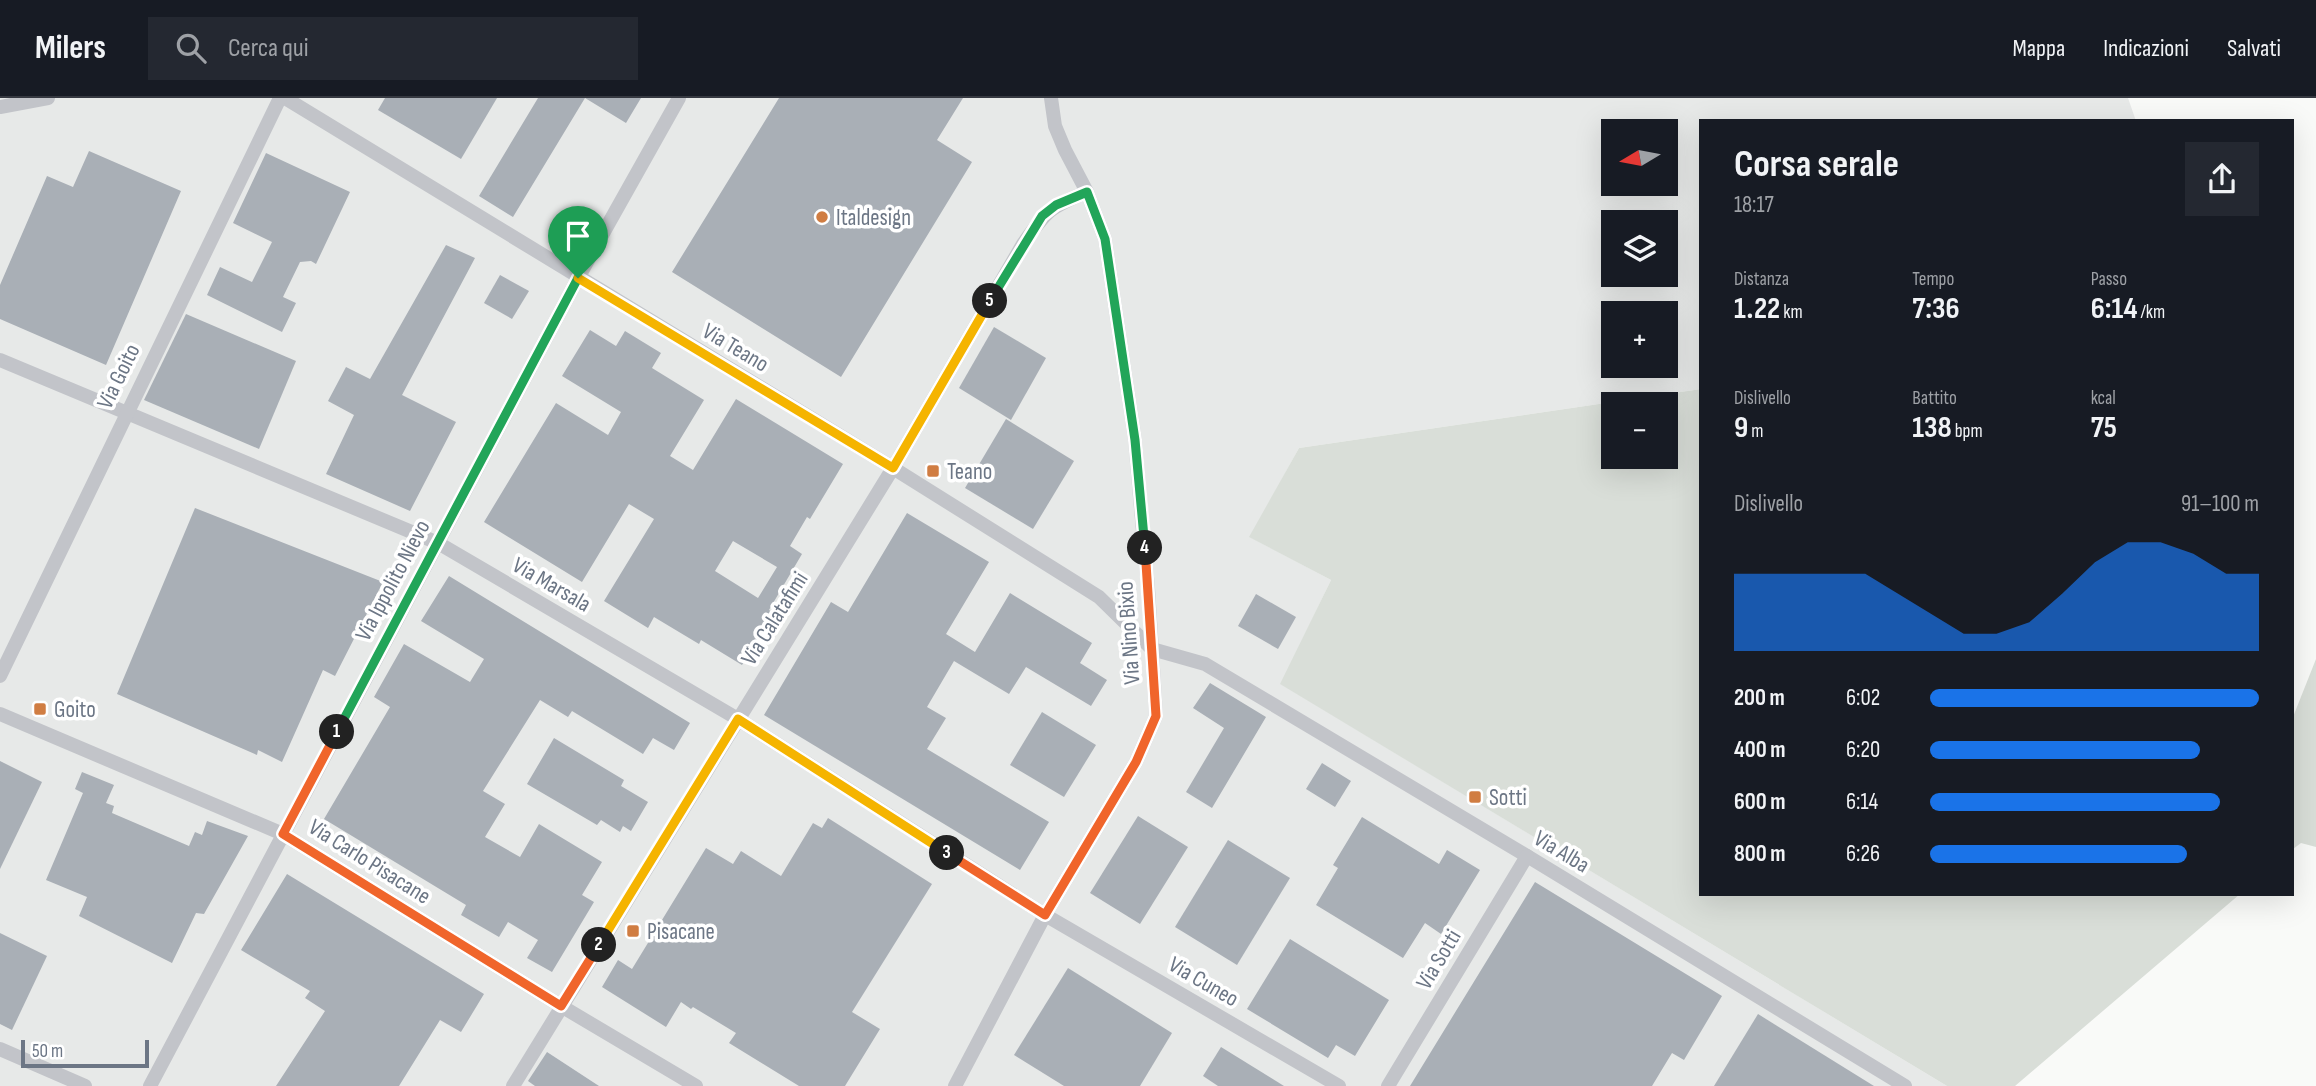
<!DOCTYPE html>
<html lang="it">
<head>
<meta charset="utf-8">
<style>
  body { margin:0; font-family:"Sofia Sans Condensed",sans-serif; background:#242831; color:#f1f3f6; height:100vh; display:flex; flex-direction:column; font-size:26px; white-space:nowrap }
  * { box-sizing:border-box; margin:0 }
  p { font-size:23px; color:#9ea1a6 }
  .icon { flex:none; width:38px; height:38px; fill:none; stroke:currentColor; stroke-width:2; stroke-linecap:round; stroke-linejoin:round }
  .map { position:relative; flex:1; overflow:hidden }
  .drawer { position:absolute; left:1699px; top:21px; width:595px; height:777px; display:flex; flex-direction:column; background:#171b24; border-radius:0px; box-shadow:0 7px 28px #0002 }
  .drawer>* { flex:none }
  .needle { width:46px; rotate:260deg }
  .fabs { position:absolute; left:1601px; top:21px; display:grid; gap:14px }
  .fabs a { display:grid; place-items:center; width:77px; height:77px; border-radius:0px; background:#171b24; box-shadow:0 7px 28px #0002; font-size:35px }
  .scale { position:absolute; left:21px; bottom:18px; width:128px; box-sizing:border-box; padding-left:7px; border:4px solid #6c7685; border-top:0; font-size:19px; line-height:24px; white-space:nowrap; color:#6c7685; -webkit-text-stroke:5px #fff; paint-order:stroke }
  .pin { position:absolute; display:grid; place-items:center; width:60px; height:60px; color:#fff; margin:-72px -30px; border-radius:50% 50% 50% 0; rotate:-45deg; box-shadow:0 0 7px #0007 }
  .pin .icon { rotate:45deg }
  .km { position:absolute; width:35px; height:35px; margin:-18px; border-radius:50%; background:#222; color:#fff; font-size:19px; line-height:35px; text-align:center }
  .round { display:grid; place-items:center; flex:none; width:74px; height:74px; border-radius:0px; background:#242831 }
  .overview { display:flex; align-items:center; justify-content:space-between; height:119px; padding:0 35px }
  h1 { font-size:38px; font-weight:700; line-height:52px }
  .stats { display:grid; grid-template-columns:repeat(3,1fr); gap:10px; height:119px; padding:7px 35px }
  .stats div { display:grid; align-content:center }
  .stats b { font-size:30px; font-weight:700 }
  .stats small { font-size:19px; font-weight:400 }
  .stats p { font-size:19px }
  .chart { height:196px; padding:14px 35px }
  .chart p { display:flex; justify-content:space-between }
  .chart svg { width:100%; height:126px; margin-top:7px; fill:#1a73e8; opacity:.7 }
  ul { padding:0 35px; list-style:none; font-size:23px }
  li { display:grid; grid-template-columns:112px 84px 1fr; align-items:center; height:52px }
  li i { height:18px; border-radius:9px; background:#1a73e8 }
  header { display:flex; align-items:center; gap:42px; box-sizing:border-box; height:98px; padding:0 35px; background:#171b24; border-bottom:2px solid #363941 }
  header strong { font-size:33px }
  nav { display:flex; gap:38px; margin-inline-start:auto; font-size:24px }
  .search { width:490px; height:63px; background:#242831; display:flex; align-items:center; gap:18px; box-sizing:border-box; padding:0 24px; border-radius:0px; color:#9ea1a6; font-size:26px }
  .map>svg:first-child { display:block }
  .built { fill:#e7e9e8; fill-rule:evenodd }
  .green { fill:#d9ded8; fill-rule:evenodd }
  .building { fill:#a9afb6; fill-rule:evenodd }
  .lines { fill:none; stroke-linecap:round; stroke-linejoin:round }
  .minor { stroke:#c2c4c9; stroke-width:14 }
  .split-1-casing { stroke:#fff; stroke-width:14 }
  .split-2-casing { stroke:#fff; stroke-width:14 }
  .split-3-casing { stroke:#fff; stroke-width:14 }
  .split-4-casing { stroke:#fff; stroke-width:14 }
  .split-5-casing { stroke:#fff; stroke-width:14 }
  .split-6-casing { stroke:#fff; stroke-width:14 }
  .split-1 { stroke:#22a559; stroke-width:9 }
  .split-2 { stroke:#f0652b; stroke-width:9 }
  .split-3 { stroke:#f5b400; stroke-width:9 }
  .split-4 { stroke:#f0652b; stroke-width:9 }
  .split-5 { stroke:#22a559; stroke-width:9 }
  .split-6 { stroke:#f5b400; stroke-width:9 }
  .poi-dot { fill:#d07d42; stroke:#fff; stroke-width:2.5 }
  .labels { text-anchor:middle; stroke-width:7; stroke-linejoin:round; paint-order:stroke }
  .poi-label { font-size:23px; fill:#6c7685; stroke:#fff; text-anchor:start }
  .street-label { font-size:23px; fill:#6c7685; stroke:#fff }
</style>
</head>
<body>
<header>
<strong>Milers</strong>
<div class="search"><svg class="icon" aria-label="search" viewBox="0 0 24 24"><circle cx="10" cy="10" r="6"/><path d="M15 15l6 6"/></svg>Cerca qui</div>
<nav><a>Mappa</a><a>Indicazioni</a><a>Salvati</a></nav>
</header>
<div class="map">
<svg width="2316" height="988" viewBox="0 0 2316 988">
  <rect width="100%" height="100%" fill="#f9faf8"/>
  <!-- built -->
  <path class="built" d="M0,0H2128L2136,23H1701V291L1299,350L1250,439L1331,482L1281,586L1947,988H0ZM1614,33H1666V86H1614ZM1614,124H1666V177H1614ZM1614,215H1666V268H1614Z"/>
  <!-- green -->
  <g class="green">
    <path d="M1701,291V796H2240L2015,988H1947L1280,586L1331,482L1249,439L1299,350ZM1614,306H1666V359H1614Z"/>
    <path d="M2316,561V749L2301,745L2293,751V619Z"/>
  </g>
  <!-- building -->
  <g class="building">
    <path d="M385,0H497L461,61L378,12Z"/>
    <path d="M538,0H641L626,25L585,0L513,119L479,98Z"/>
    <path d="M779,0H963L937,42L972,64L841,279L672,174Z"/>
    <path d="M89,53L181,93L106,267L0,221V187L47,78L73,89Z"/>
    <path d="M266,55L350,94L316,166L311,163L300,164L283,199L296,205L282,234L207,197L220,169L252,184L272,144L233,125Z"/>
    <path d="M446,147L475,160L402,297L456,324L410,413L326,376L354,317L328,303L346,269L370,281Z"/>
    <path d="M500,177L529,193L512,221L484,205Z"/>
    <path d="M186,216L296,263L259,351L144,302Z"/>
    <path d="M994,229L1046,260L1011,322L959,290Z"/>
    <path d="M590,232L616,248L625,233L661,255L652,270L704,302L670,358L693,372L736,301L843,366L810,421L807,419L790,448L802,456L769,512L774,515L742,567L701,542L699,546L654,519L648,530L604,503L654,421L629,406L582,484L484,424L556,305L608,337L621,314L562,278ZM733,443L777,469L758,500L715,473Z"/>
    <path d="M1006,321L1074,363L1033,431L965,390Z"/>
    <path d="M195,410L383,484L335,578L323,572L282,664L258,652L257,657L117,596Z"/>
    <path d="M907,415L989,464L946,536L975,554L1010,495L1092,545L1080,565L1107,582L1091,608L1026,569L1009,596L954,563L927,609L946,620L927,651L1049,724L1020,772L764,617L831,504L848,514Z"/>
    <path d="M449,478L690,625L674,652L653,640L643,656L572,613L568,619L540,602L483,693L505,706L485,739L520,759L539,726L602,764L582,797L594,804L552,874L527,860L538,842L508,824L499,839L461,817L466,807L324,721L390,609L374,599L404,546L470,584L484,561L421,523Z"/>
    <path d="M1256,496L1296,519L1278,551L1238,528Z"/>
    <path d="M1210,585L1266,619L1212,710L1186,694L1224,630L1193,610Z"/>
    <path d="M1042,614L1096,647L1064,699L1010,667Z"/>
    <path d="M554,640L624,682L621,688L648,704L631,733L623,728L620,734L601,722L597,727L527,686Z"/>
    <path d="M0,663L42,684L0,771Z"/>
    <path d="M1322,665L1351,683L1335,709L1306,691Z"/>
    <path d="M82,674L114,687L106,705L114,708L112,715L189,748L195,734L202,737L207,723L248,738L204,816L196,815L172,865L79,818L87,799L46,782L83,695L75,691Z"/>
    <path d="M1138,718L1188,749L1140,826L1090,795Z"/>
    <path d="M1362,719L1439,766L1447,752L1480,772L1441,836L1425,825L1403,860L1316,807L1338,770L1333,767Z"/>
    <path d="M828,720L932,786L852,914L880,931L845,988H799L729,945L736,935L693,909L691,911L681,904L666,929L602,889L618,862L632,871L706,750L733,766L741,753L781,778L813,725L822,730Z"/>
    <path d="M1228,742L1290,780L1237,867L1175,829Z"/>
    <path d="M287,776L484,896L461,934L440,922L399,988H276L325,913L305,900L310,893L241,852Z"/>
    <path d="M1535,784L1722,898L1684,962L1672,955L1652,988H1410Z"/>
    <path d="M0,835L47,858L12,932L0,926Z"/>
    <path d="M1290,841L1389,902L1355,958L1336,947L1328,960L1247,911Z"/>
    <path d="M1068,870L1172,935L1140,988H1064L1014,957Z"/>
    <path d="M1758,916L1874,988H1714Z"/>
    <path d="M1221,949L1284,988H1218L1203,978Z"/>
    <path d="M547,954L599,988H535L528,983Z"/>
  </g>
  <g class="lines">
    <!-- minor -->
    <g class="minor">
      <path d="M285,0L893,370L1099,499L1152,551L1205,566L1527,758L1905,988"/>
      <path d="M0,9L48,0"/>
      <path d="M0,262L438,445L738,621L1045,817L1339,988"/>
      <path d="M0,578L280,0"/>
      <path d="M0,616L283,736L561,908L696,988"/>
      <path d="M0,951L85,988"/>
      <path d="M150,988L578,180L679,0"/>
      <path d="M513,988L893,370L1023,146C1047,112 1050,109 1087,94"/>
      <path d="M955,988L1045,817L1136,664L1156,618L1148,490L1135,342L1105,141L1087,94L1065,52L1055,28L1051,0"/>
      <path d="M1388,988L1527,758"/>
    </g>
  </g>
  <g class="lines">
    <!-- split-1 casing -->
    <g class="split-1-casing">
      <path id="split-1" d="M337,634L578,180"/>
    </g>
    <!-- split-2 casing -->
    <g class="split-2-casing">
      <path id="split-2" d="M337,634L283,736L561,908L599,847"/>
    </g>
    <!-- split-3 casing -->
    <g class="split-3-casing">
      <path id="split-3" d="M599,847L738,621L947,755"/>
    </g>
    <!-- split-4 casing -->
    <g class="split-4-casing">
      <path id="split-4" d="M947,755L1045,817L1136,664L1156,618L1145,450"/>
    </g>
    <!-- split-5 casing -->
    <g class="split-5-casing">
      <path id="split-5" d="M990,203L1042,118L1056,107L1087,94L1105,141L1135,342L1145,450"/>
    </g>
    <!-- split-6 casing -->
    <g class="split-6-casing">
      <path id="split-6" d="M578,180L893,370L990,203"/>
    </g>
    <!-- split-1 -->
    <use href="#split-1" class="split-1"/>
    <!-- split-2 -->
    <use href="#split-2" class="split-2"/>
    <!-- split-3 -->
    <use href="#split-3" class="split-3"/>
    <!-- split-4 -->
    <use href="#split-4" class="split-4"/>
    <!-- split-5 -->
    <use href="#split-5" class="split-5"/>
    <!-- split-6 -->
    <use href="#split-6" class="split-6"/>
  </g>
  <!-- markers -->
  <g class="poi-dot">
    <circle cx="822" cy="119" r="7"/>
    <rect x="926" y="366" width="14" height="14" rx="3.5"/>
    <rect x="33" y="604" width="14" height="14" rx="3.5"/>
    <rect x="1468" y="692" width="14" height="14" rx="3.5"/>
    <rect x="626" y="826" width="14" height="14" rx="3.5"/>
  </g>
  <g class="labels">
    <!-- poi labels -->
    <g class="poi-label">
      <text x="836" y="127">Italdesign</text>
      <text x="947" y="381">Teano</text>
      <text x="54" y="619">Goito</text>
      <text x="1489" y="707">Sotti</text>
      <text x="647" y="841">Pisacane</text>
    </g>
    <!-- street labels -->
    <g class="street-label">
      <text transform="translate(736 249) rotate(31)" y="8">Via Teano</text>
      <text transform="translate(118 278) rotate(-64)" y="8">Via Goito</text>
      <text transform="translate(392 482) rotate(-62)" y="8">Via Ippolito Nievo</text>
      <text transform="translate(552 486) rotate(30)" y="8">Via Marsala</text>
      <text transform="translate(774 520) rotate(-58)" y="8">Via Calatafimi</text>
      <text transform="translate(1128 535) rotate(-94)" y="8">Via Nino Bixio</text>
      <text transform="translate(1562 753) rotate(31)" y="8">Via Alba</text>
      <text transform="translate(370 763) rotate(32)" y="8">Via Carlo Pisacane</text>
      <text transform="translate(1438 861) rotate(-59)" y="8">Via Sotti</text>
      <text transform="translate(1204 883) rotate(30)" y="8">Via Cuneo</text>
    </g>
  </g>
</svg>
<div class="fabs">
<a><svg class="needle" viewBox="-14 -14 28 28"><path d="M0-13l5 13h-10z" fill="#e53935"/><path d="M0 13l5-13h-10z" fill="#9ea1a6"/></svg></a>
<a><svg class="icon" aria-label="layers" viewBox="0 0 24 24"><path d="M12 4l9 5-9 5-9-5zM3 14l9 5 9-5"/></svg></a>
<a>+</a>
<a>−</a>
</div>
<div class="scale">50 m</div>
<div class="pin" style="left:578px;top:180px;background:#1e9e55"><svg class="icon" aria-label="arrive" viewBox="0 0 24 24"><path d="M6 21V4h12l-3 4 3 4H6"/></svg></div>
<b class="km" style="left:337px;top:634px">1</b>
<b class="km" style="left:599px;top:847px">2</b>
<b class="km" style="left:947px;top:755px">3</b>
<b class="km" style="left:1145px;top:450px">4</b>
<b class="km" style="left:990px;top:203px">5</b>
<section class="drawer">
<div class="overview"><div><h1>Corsa serale</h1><p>18:17</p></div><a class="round"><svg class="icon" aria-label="share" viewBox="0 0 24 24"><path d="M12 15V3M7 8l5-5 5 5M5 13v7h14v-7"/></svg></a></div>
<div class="stats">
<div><p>Distanza</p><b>1.22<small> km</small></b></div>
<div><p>Tempo</p><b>7:36</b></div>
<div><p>Passo</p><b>6:14<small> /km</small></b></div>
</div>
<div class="stats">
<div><p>Dislivello</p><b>9<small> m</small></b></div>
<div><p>Battito</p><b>138<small> bpm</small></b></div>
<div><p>kcal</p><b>75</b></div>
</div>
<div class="chart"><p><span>Dislivello</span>91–100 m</p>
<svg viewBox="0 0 160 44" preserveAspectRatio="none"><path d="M0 44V17L10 17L20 17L30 17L40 17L50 24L60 31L70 38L80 38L90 34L100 24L110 13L120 6L130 6L140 10L150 17L160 17V44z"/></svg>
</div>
<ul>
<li><b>200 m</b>6:02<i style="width:100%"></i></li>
<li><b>400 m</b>6:20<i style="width:82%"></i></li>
<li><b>600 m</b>6:14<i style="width:88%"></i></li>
<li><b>800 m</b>6:26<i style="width:78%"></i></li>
</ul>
</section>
</div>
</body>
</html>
